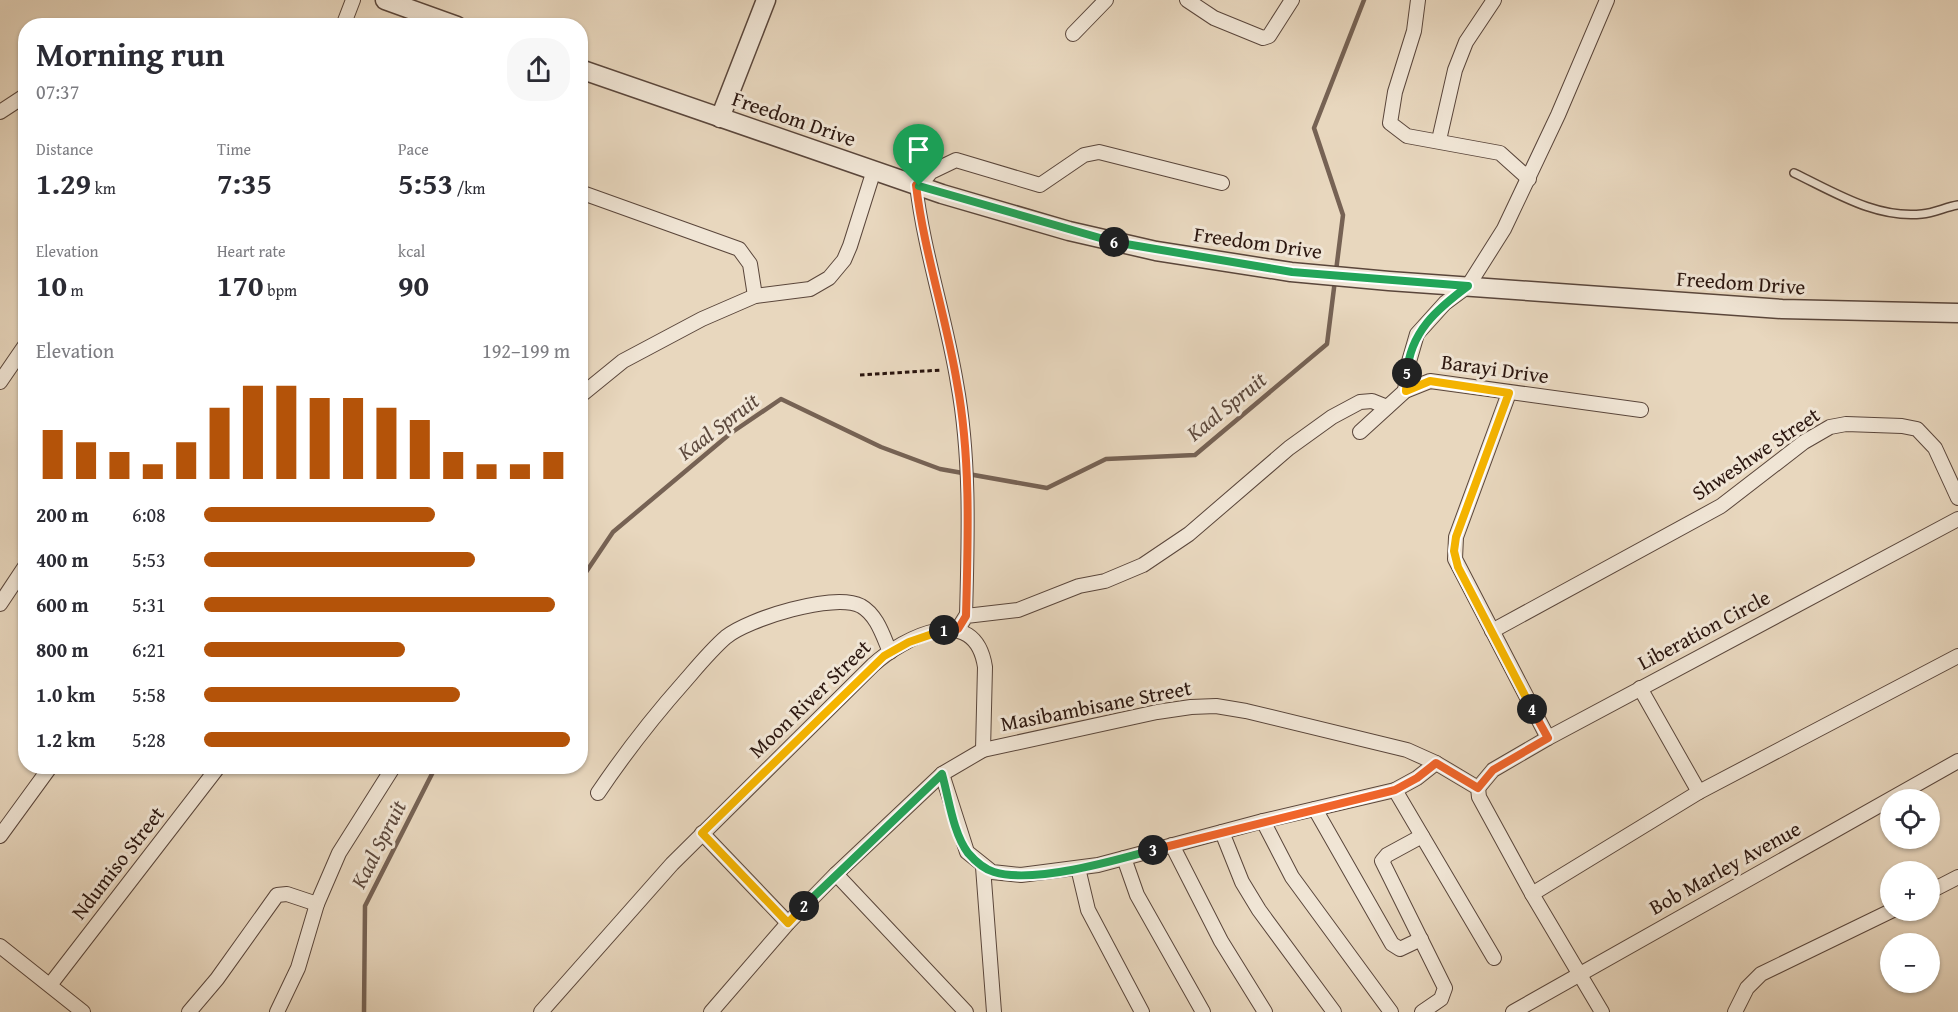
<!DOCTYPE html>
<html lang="en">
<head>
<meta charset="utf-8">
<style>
  body { margin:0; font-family:"Gentium Book Plus",serif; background:#f7f7f7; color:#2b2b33; height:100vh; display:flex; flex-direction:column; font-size:22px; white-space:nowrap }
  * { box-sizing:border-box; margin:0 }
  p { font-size:20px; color:#7c7c81 }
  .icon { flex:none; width:33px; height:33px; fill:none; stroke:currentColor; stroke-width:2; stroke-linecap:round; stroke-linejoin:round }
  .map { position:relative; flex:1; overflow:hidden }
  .drawer { position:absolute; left:18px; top:18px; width:570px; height:756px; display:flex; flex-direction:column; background:#fff; border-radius:24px; box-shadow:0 2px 4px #0004 }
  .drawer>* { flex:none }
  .controls { position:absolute; left:1880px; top:789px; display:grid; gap:12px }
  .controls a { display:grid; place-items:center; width:60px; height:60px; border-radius:50%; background:#fff; box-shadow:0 2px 4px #0004; font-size:30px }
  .pin { position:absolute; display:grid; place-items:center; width:51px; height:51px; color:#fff; margin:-62px -26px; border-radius:50% 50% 50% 0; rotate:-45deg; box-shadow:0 0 6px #0007 }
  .pin .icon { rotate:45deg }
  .km { position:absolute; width:30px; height:30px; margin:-15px; border-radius:50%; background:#222; color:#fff; font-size:16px; line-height:30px; text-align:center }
  .round { display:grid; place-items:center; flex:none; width:63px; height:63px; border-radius:24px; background:#f7f7f7 }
  .summary { display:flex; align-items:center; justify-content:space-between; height:102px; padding:0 18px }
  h1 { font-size:33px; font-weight:700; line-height:45px }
  .stats { display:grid; grid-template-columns:repeat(3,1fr); gap:9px; height:102px; padding:6px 18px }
  .stats div { display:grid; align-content:center }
  .stats b { font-size:30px; font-weight:700 }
  .stats small { font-size:16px; font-weight:400 }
  .stats p { font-size:16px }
  .chart { height:168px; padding:12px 18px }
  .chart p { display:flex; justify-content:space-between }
  .chart svg { width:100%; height:108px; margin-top:6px; stroke:#b45309; stroke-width:6 }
  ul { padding:0 18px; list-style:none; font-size:20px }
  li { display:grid; grid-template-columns:96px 72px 1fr; align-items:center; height:45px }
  li i { height:15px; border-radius:8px; background:#b45309 }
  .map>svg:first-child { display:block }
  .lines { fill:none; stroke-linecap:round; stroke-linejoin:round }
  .stream { stroke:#766254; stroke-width:4.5 }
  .service-casing { stroke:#5a463b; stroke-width:10 }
  .pedestrian-casing { stroke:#5a463b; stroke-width:14 }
  .minor-casing { stroke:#5a463b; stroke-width:16 }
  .tertiary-casing { stroke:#5a463b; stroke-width:21 }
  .path { stroke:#2b160f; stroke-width:3; stroke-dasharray:4.5 3; stroke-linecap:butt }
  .service { stroke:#f0e5d5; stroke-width:7 }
  .pedestrian { stroke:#f0e5d5; stroke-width:10 }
  .minor { stroke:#f0e5d5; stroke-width:14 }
  .tertiary { stroke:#f0e5d5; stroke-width:18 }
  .split-1-casing { stroke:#fff; stroke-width:12 }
  .split-2-casing { stroke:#fff; stroke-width:12 }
  .split-3-casing { stroke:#fff; stroke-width:12 }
  .split-4-casing { stroke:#fff; stroke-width:12 }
  .split-5-casing { stroke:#fff; stroke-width:12 }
  .split-6-casing { stroke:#fff; stroke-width:12 }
  .split-7-casing { stroke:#fff; stroke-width:12 }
  .split-1 { stroke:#f0652b; stroke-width:8 }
  .split-2 { stroke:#f5b400; stroke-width:8 }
  .split-3 { stroke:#22a559; stroke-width:8 }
  .split-4 { stroke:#f0652b; stroke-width:8 }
  .split-5 { stroke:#f5b400; stroke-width:8 }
  .split-6 { stroke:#22a559; stroke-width:8 }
  .split-7 { stroke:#22a559; stroke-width:8 }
  .labels { text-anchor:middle; stroke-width:6; stroke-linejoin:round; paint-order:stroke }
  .street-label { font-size:21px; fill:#2b160f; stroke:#f0e5d5 }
  .water-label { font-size:22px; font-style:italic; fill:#5d493d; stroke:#f0e5d5 }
</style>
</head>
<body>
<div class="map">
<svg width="1958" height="1012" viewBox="0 0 1958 1012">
  <rect width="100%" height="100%" fill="#e8d7be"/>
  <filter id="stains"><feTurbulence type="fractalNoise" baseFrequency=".00333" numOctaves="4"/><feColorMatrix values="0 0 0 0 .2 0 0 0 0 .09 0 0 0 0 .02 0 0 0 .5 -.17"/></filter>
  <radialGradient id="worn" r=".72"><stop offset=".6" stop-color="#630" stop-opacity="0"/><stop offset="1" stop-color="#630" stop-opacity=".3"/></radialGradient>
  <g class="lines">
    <!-- stream -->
    <g class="stream">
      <path d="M1336,271L1343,215L1314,128L1364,0"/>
      <path d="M580,581L613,532L731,433L781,399L881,447L940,469L1047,488L1106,459L1195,455L1327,344L1335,280"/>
      <path d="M364,1012L365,906L436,766"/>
    </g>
    <!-- service casing -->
    <g class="service-casing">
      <path id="service" d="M1794,173C1834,192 1876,219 1922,214C1934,213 1946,207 1958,205"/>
    </g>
    <!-- pedestrian casing -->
    <g class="pedestrian-casing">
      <path id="pedestrian" d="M916,185C924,252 946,316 957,383C971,459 968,539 966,616"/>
    </g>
    <!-- minor casing -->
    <g class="minor-casing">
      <g id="minor">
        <path d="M1187,0L1214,18L1263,38L1269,36L1292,0"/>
        <path d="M1418,0L1414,31L1395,92L1390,123L1407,136L1500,153L1529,179"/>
        <path d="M343,26L353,0"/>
        <path d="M1073,34L1106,0"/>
        <path d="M0,112L26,95"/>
        <path d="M1439,140L1455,70L1466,42L1494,0"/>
        <path d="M919,186L931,172L956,160L1040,185L1084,155L1099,152L1222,183"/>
        <path d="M580,192L739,249L750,264L755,296"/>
        <path d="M0,382L26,344"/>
        <path d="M1405,391L1408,365L1417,334L1445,303L1468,286L1504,229L1558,115L1607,0"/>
        <path d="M1509,393L1456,537L1455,559L1548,738"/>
        <path d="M580,396L623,361L702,319L755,296L810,289L829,278L844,260L850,246L874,170"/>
        <path d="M1360,432L1405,391L1430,381L1641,410"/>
        <path d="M0,604L26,565"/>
        <path d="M958,629L966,616L1018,610L1079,586L1105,581L1143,565L1189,534L1289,448L1332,417L1360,402L1372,401L1387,407"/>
        <path d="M1492,631L1721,506L1804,442L1830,427L1846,424L1902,426L1917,429L1935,448L1958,498"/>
        <path d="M1640,688L1699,792"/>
        <path d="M942,774L967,852L992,872L1021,875L1098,865L1263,821L1395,790L1417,778L1436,763"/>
        <path d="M1478,788L1493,770L1548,738L1958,519"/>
        <path d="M1395,790L1494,958"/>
        <path d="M598,793C625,753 653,717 685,681C698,666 711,650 726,637C748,619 834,592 861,606C877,615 883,636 890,652"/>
        <path d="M1315,809L1392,944L1400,949L1421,939"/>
        <path d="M1263,821L1292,877L1391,1012"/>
        <path d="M1222,832L1242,882L1259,910L1334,1012"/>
        <path d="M702,833L788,923"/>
        <path d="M0,836L51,766"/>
        <path d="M1172,845L1221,941L1265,1012"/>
        <path d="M1124,858L1137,895L1203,1012"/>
        <path d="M983,867L994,1012"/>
        <path d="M1078,868L1088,910L1142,1012"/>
        <path d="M836,874L966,1012"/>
        <path d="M1929,892L1958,877"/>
        <path d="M1532,894L1699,792L1958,656"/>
        <path d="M0,946L83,1012"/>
        <path d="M50,985L219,766"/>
        <path d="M189,1012L217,979L277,895L287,894L317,904"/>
        <path d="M277,1012L298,968L317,904L339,853L394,766"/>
        <path d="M541,1012L672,864L873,665C904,637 975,601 985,667L983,750"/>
        <path d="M711,1012L788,923L836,874L942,774L983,750L1157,712L1191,707L1216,706L1246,711L1407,750L1436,763L1478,788L1479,797L1532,894L1602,1012"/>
        <path d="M1422,1012L1441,999L1445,988L1382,861L1387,855L1422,836"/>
        <path d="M1513,1012L1958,761"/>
        <path d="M1735,1012L1747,988L1761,974L1893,910"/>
      </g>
    </g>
    <!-- tertiary casing -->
    <g class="tertiary-casing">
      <g id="tertiary">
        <path d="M385,0L457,26"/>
        <path d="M580,69L942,194L1069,231L1156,251L1291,272L1389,281L1782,309L1958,313"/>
        <path d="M720,118L766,0"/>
      </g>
    </g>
    <!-- path -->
    <path class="path" d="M860,375L942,370"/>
    <!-- service -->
    <use href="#service" class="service"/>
    <!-- pedestrian -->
    <use href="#pedestrian" class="pedestrian"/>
    <!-- minor -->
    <use href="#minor" class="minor"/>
    <!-- tertiary -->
    <use href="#tertiary" class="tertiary"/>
  </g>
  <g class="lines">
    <!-- split-1 casing -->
    <g class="split-1-casing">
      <path id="split-1" d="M919,186L916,185C924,252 946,316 957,383C971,459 968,539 966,616L958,629L944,630"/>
    </g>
    <!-- split-2 casing -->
    <g class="split-2-casing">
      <path id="split-2" d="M804,906L788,923L702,833L884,656L909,642L944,630"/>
    </g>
    <!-- split-3 casing -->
    <g class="split-3-casing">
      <path id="split-3" d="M804,906L942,774C949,799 953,833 968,853C975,861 984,869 994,872C1033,884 1114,861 1153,850"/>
    </g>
    <!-- split-4 casing -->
    <g class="split-4-casing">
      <path id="split-4" d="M1153,850L1395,790L1417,778L1436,763L1478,788L1493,770L1548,738L1532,709"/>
    </g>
    <!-- split-5 casing -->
    <g class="split-5-casing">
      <path id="split-5" d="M1407,373L1406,391L1430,381L1509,393L1456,537L1454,551L1458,567L1532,709"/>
    </g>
    <!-- split-6 casing -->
    <g class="split-6-casing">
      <path id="split-6" d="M1114,242L1292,272L1468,286C1437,309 1410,332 1407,373"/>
    </g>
    <!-- split-7 casing -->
    <g class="split-7-casing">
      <path id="split-7" d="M919,186L1114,242"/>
    </g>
    <!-- split-1 -->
    <use href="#split-1" class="split-1"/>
    <!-- split-2 -->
    <use href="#split-2" class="split-2"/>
    <!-- split-3 -->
    <use href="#split-3" class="split-3"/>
    <!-- split-4 -->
    <use href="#split-4" class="split-4"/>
    <!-- split-5 -->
    <use href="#split-5" class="split-5"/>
    <!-- split-6 -->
    <use href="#split-6" class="split-6"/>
    <!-- split-7 -->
    <use href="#split-7" class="split-7"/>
  </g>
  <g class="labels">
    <!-- street labels -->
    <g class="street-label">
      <text transform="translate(794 119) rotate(19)" y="7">Freedom Drive</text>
      <text transform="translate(1258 243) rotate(8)" y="7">Freedom Drive</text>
      <text transform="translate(1741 283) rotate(4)" y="7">Freedom Drive</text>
      <text transform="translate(1495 369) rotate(8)" y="7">Barayi Drive</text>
      <text transform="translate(1756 454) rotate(-34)" y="7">Shweshwe Street</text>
      <text transform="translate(1704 630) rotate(-28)" y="7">Liberation Circle</text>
      <text transform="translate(810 699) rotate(-44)" y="7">Moon River Street</text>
      <text transform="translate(1096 706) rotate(-11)" y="7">Masibambisane Street</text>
      <text transform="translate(118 863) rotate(-52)" y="7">Ndumiso Street</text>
      <text transform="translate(1725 868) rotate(-29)" y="7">Bob Marley Avenue</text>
    </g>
    <!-- water labels -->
    <g class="water-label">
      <text transform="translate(1226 406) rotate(-39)" y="8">Kaal Spruit</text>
      <text transform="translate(718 426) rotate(-37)" y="8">Kaal Spruit</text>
      <text transform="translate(378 844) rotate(-63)" y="8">Kaal Spruit</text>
    </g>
  </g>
  <rect width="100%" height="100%" filter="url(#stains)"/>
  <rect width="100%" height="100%" fill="url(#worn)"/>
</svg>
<div class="controls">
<a><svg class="icon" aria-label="locate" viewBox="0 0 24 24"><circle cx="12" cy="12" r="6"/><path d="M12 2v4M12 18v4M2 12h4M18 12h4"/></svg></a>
<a>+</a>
<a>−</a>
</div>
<div class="pin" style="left:919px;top:186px;background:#1e9e55"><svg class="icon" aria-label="arrive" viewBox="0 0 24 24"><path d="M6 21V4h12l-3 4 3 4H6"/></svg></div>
<b class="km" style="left:944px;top:630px">1</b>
<b class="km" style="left:804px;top:906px">2</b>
<b class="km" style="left:1153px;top:850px">3</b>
<b class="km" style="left:1532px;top:709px">4</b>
<b class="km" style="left:1407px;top:373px">5</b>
<b class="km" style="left:1114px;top:242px">6</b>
<section class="drawer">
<div class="summary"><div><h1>Morning run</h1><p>07:37</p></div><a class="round"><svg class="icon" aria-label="share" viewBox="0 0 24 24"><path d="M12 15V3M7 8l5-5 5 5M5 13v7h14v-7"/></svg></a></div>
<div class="stats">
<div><p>Distance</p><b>1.29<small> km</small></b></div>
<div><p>Time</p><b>7:35</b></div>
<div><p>Pace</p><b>5:53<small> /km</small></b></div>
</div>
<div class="stats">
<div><p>Elevation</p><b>10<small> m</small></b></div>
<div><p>Heart rate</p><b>170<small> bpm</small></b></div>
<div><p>kcal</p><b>90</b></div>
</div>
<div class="chart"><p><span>Elevation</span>192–199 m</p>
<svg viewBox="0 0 160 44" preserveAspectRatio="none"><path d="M5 44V24M15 44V29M25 44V33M35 44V38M45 44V29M55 44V15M65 44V6M75 44V6M85 44V11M95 44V11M105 44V15M115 44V20M125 44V33M135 44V38M145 44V38M155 44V33"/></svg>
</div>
<ul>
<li><b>200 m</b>6:08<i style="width:63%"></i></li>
<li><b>400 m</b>5:53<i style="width:74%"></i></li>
<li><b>600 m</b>5:31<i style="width:96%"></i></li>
<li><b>800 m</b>6:21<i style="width:55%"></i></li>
<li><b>1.0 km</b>5:58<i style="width:70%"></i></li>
<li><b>1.2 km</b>5:28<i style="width:100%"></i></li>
</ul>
</section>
</div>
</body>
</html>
